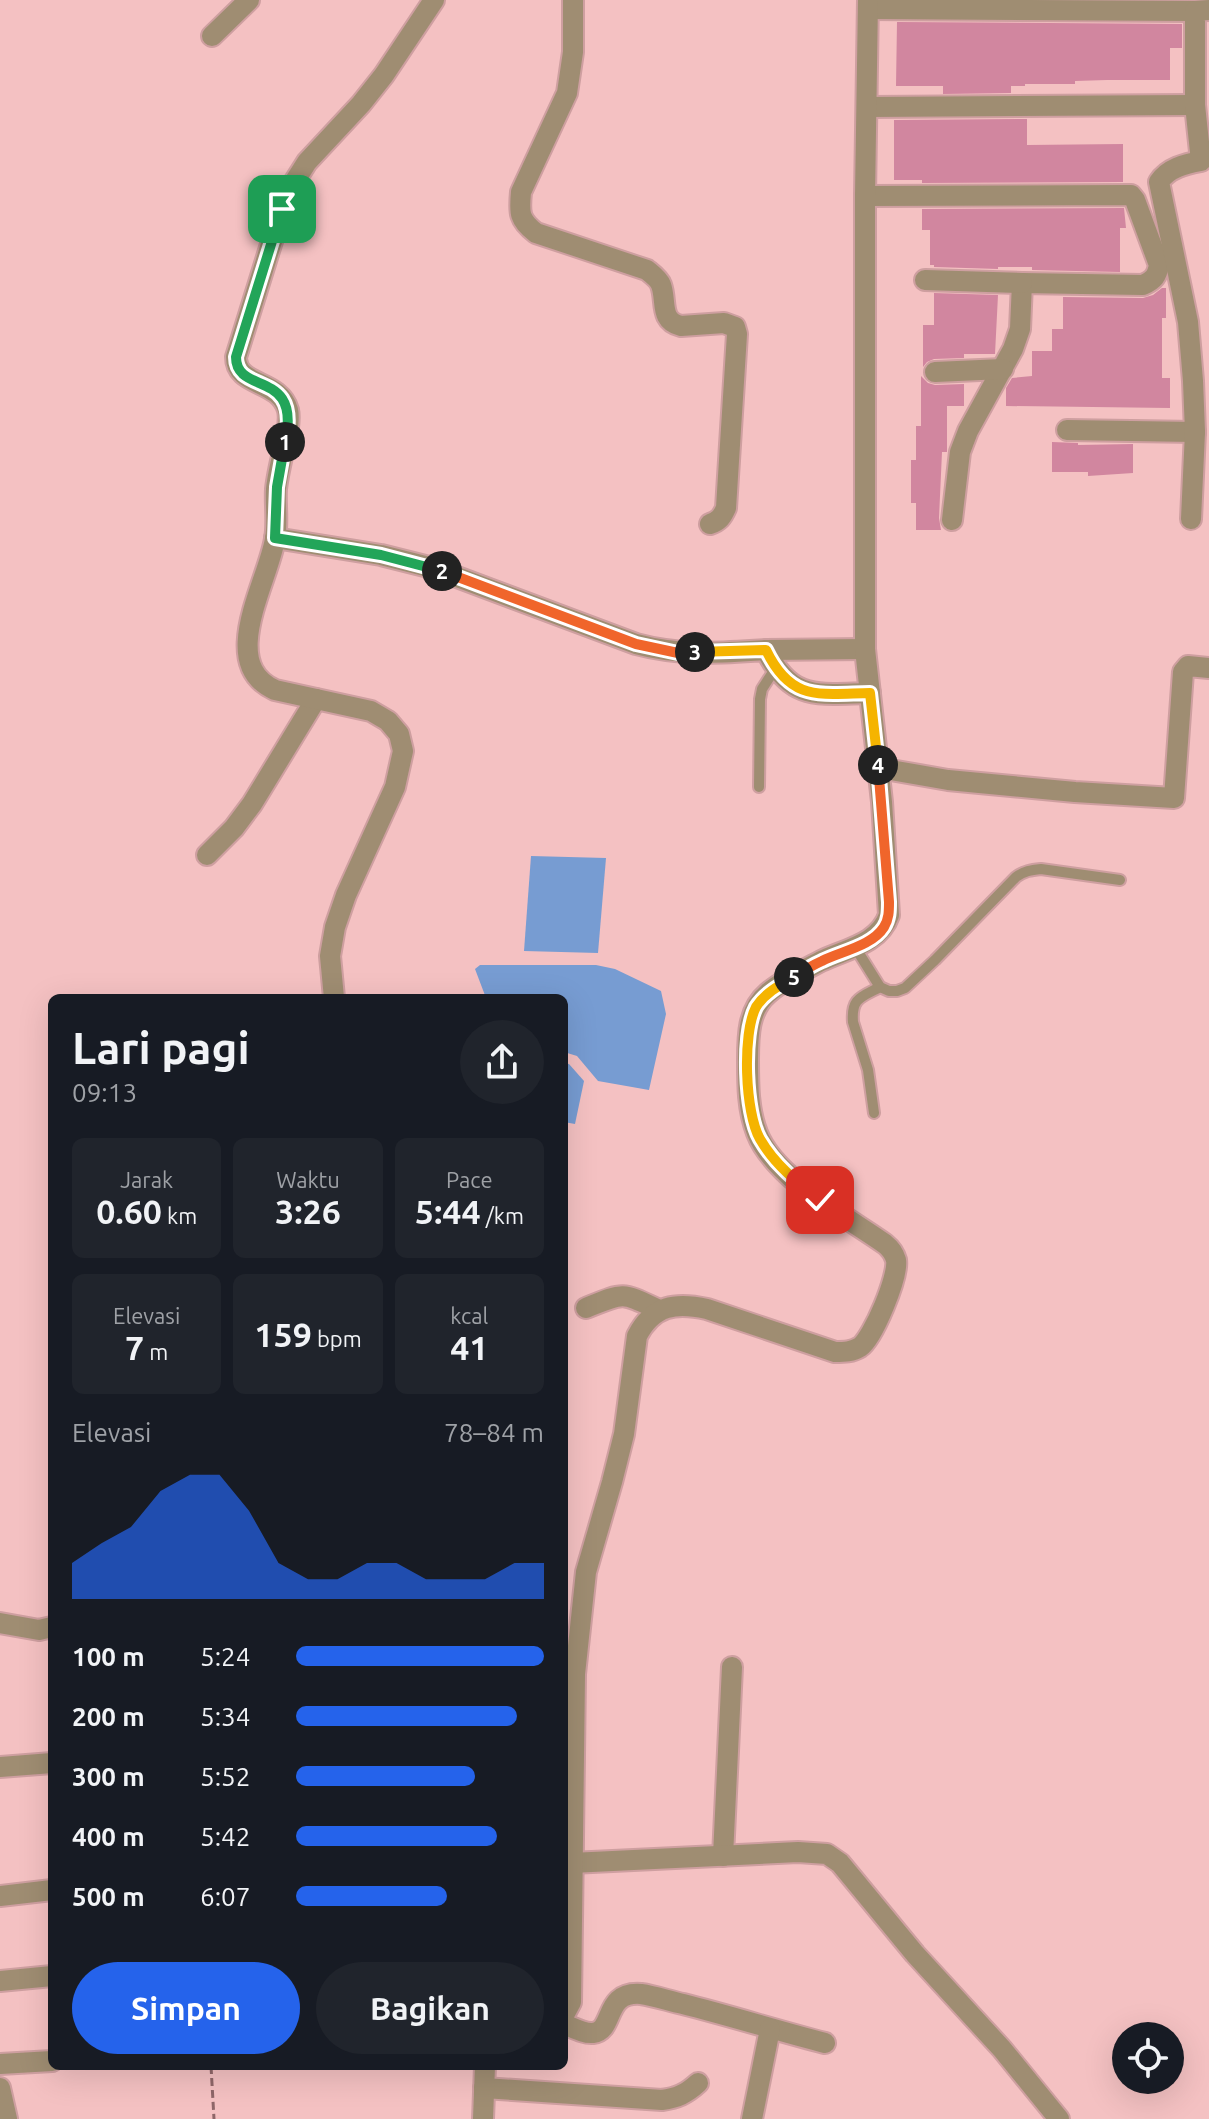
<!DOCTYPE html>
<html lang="id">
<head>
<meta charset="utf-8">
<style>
  body { margin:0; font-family:Ubuntu,sans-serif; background:#20242c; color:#f1f3f6; height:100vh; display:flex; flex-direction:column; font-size:30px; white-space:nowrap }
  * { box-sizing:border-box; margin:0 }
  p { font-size:26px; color:#9ea1a6 }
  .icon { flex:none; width:44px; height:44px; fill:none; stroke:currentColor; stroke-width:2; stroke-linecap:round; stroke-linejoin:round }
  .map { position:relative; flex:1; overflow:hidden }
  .side { position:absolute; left:48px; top:994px; width:520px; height:1076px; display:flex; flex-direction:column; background:#171b24; border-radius:12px; box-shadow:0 8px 32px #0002 }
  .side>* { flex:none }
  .controls { position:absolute; left:1112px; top:2022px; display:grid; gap:16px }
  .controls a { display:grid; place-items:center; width:72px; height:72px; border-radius:50%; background:#171b24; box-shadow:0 8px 32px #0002; font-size:40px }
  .pin { position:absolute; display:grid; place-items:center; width:68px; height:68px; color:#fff; margin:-34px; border-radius:16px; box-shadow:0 4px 12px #0006 }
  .km { position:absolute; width:40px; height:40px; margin:-20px; border-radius:50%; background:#222; color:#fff; font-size:22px; line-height:40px; text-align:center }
  .round { display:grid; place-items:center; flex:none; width:84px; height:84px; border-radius:42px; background:#20242c }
  .overview { display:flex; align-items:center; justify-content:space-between; height:136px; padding:0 24px }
  h1 { font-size:44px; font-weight:700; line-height:60px }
  .stats { display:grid; grid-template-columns:repeat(3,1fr); gap:12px; height:136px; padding:8px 24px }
  .stats div { display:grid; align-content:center; border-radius:12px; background:#20242c; text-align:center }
  .stats b { font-size:34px; font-weight:700 }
  .stats small { font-size:22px; font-weight:400 }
  .stats p { font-size:22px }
  .chart { height:224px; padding:16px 24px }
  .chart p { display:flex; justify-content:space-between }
  .chart svg { width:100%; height:144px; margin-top:8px; fill:#2563eb; opacity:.7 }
  .primary-button { display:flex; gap:16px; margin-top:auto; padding:16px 24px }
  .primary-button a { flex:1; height:92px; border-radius:48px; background:#2563eb; color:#fff; font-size:32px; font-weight:700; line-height:92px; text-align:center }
  .primary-button a+a { background:#20242c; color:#f1f3f6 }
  ul { padding:0 24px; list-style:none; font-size:26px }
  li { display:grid; grid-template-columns:128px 96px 1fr; align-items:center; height:60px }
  li i { height:20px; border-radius:10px; background:#2563eb }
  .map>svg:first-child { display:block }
  .water { fill:#779cd2 }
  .building { fill:#d1869f }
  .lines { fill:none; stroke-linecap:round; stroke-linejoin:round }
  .service-casing { stroke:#ce9fa0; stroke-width:14 }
  .minor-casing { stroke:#ce9fa0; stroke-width:24 }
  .path { stroke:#8f6769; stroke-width:3; stroke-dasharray:8 4; stroke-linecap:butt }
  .service { stroke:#9f8d72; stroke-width:10 }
  .minor { stroke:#9f8d72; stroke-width:20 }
  .split-1-casing { stroke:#fff; stroke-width:16 }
  .split-2-casing { stroke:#fff; stroke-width:16 }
  .split-3-casing { stroke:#fff; stroke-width:16 }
  .split-4-casing { stroke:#fff; stroke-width:16 }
  .split-5-casing { stroke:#fff; stroke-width:16 }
  .split-6-casing { stroke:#fff; stroke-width:16 }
  .split-1 { stroke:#22a559; stroke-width:10 }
  .split-2 { stroke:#22a559; stroke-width:10 }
  .split-3 { stroke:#f0652b; stroke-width:10 }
  .split-4 { stroke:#f5b400; stroke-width:10 }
  .split-5 { stroke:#f0652b; stroke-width:10 }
  .split-6 { stroke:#f5b400; stroke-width:10 }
</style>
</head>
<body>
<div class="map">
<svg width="1209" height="2119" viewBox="0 0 1209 2119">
  <rect width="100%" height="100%" fill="#f4c1c2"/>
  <!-- water -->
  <g class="water">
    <path d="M531,856L606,858L598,953L524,951Z"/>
    <path d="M480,965H596L615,969L661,991L666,1014L649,1090L598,1081L577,1056L564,1052V998H486L475,969Z"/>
    <path d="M564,1063L569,1064L584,1081L575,1124L564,1122Z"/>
  </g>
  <!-- building -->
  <g class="building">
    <path d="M897,22L1182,24V48H1170V80H1107L1075,81V84H1025V86H1011V93L943,94V86H896Z"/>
    <path d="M1027,119V145L1123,144V182L922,183V180H894V120Z"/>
    <path d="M1124,208L1126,228H1120V272L1032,270V267H998V269L934,267V265H930V230H922V209Z"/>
    <path d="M1162,288H1166V318H1162V378H1170V408L1006,406V388L1012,378L1032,376V351H1052V329H1063V297L1143,298L1153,295Z"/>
    <path d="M934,293L998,295L995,354H964V358L934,359L927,362L923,367V325H934Z"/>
    <path d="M921,376L928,383L935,385L964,384V406H947V452H942L939,518L941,530H916V503H911V460H916V426H921Z"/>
    <path d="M1052,442L1078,443V445L1133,444V473L1088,476V472H1052Z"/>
  </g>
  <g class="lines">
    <!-- service casing -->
    <g class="service-casing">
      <g id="service">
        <path d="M759,787L760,699L762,689L775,669"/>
        <path d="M855,947L880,987L889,991H897L905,988L935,960L1016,877C1024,871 1031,870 1041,869L1120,880"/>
        <path d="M874,1113L868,1070L853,1022C851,998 861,997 880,987"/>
      </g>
    </g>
    <!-- minor casing -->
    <g class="minor-casing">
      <g id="minor">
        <path d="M573,0V52L567,93L521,192C519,213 519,220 536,233L647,270C652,274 659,279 661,285C667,301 659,321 681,326L724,323L735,327L737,334L726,508C722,517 719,521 710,524"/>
        <path d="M868,9L1195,11"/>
        <path d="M212,36L249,0"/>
        <path d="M868,107L1195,105"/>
        <path d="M865,196L1131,195L1135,200L1159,265C1157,276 1154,280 1143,285L1022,283L1020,329L1013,349L968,431L960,452L952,520"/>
        <path d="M925,280L1022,283"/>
        <path d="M935,372L1003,369"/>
        <path d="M1067,430L1195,432"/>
        <path d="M1191,519L1195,432L1193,381L1188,322L1159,182C1168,168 1185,164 1201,161L1195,105V11L1209,10"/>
        <path d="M275,538L381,555L433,568L636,644C680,656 721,653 766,650C791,702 819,694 870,693"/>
        <path d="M766,650L865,649"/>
        <path d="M879,768L948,780L1075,792L1174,798L1183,672L1188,666L1209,668"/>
        <path d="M207,855L234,828L252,804L316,699"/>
        <path d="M334,998L330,956L335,927L346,895L395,787L403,751L399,734L388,721L371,711L275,690C217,664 268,582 275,539C278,523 275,505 276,489C278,471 283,453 287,435C288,427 290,418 288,410C279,379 236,387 236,357L282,209L293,184L307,162L361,104L384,75L434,0"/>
        <path d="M586,1308C625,1292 621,1292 659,1310"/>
        <path d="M0,1623L39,1630L52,1627"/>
        <path d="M0,1767L52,1763"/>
        <path d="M723,1856L732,1667"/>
        <path d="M571,1863L798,1852L827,1854L840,1863L915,1954L1002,2049L1059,2119"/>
        <path d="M0,1896L52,1890"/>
        <path d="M0,1981L52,1976"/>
        <path d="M564,2015L571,2002L575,1674L586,1572L612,1482L624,1434L637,1336C653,1305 676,1302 707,1309L835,1352C844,1352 852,1352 860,1347C873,1338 899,1276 896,1260C894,1253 890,1248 885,1244C847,1217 774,1178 757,1133C748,1110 748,1085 748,1060C748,1036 748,1010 768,993C783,980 804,970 821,961C846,949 879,944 889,915L882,802L865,649V196L868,0"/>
        <path d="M564,2024C572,2027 584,2034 593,2033C615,2031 603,1991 641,1994C655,1996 669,2001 683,2004C731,2016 778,2031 825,2043"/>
        <path d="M0,2064L52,2061"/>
        <path d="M0,2088L7,2119"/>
        <path d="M484,2088L662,2100C677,2098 686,2094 698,2083"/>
        <path d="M483,2119L485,2066"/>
        <path d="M752,2119L770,2029"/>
      </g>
    </g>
    <!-- path -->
    <path class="path" d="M211,2066L214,2119"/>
    <!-- service -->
    <use href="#service" class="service"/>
    <!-- minor -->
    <use href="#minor" class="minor"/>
  </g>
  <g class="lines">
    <!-- split-1 casing -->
    <g class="split-1-casing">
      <path id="split-1" d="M282,209L236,357C236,396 302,368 285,442"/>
    </g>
    <!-- split-2 casing -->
    <g class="split-2-casing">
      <path id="split-2" d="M285,442L277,487L275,538L381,555L442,571"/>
    </g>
    <!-- split-3 casing -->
    <g class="split-3-casing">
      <path id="split-3" d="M442,571L636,644L678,653L695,652"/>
    </g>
    <!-- split-4 casing -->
    <g class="split-4-casing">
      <path id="split-4" d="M695,652L766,650C791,702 819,694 870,693L878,765"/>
    </g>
    <!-- split-5 casing -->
    <g class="split-5-casing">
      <path id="split-5" d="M794,977C803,971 813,965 822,961C842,951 872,946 884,927C889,919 889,911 889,902L878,765"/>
    </g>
    <!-- split-6 casing -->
    <g class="split-6-casing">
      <path id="split-6" d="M794,977C780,985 765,993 756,1007C742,1034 745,1113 760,1139C775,1165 797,1182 820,1200"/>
    </g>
    <!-- split-1 -->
    <use href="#split-1" class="split-1"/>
    <!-- split-2 -->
    <use href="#split-2" class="split-2"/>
    <!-- split-3 -->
    <use href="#split-3" class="split-3"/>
    <!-- split-4 -->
    <use href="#split-4" class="split-4"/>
    <!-- split-5 -->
    <use href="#split-5" class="split-5"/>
    <!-- split-6 -->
    <use href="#split-6" class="split-6"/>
  </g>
</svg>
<div class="controls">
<a><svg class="icon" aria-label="locate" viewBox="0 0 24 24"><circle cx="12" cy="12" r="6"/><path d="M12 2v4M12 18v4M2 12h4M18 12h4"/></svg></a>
</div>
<div class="pin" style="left:282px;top:209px;background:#1e9e55"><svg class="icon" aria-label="arrive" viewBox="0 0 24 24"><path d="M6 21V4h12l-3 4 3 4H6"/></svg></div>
<div class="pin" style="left:820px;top:1200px;background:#d93025"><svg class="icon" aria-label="check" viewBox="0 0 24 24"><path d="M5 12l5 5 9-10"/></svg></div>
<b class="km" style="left:285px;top:442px">1</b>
<b class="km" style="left:442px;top:571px">2</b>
<b class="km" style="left:695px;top:652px">3</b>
<b class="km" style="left:878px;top:765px">4</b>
<b class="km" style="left:794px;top:977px">5</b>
<section class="side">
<div class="overview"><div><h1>Lari pagi</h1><p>09:13</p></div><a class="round"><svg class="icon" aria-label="share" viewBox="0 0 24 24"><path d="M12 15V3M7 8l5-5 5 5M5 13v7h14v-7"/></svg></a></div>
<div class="stats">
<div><p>Jarak</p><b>0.60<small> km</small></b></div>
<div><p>Waktu</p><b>3:26</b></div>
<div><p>Pace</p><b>5:44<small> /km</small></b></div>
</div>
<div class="stats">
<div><p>Elevasi</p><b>7<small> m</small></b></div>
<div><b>159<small> bpm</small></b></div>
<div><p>kcal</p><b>41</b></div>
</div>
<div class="chart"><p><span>Elevasi</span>78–84 m</p>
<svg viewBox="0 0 160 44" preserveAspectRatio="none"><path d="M0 44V33L10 27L20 22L30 11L40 6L50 6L60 17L70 33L80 38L90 38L100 33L110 33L120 38L130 38L140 38L150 33L160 33V44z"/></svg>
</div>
<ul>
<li><b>100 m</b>5:24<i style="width:100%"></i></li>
<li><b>200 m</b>5:34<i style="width:89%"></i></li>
<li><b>300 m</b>5:52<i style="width:72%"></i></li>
<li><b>400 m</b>5:42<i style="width:81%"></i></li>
<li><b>500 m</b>6:07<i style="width:61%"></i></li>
</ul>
<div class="primary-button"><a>Simpan</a><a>Bagikan</a></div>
</section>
</div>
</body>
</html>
